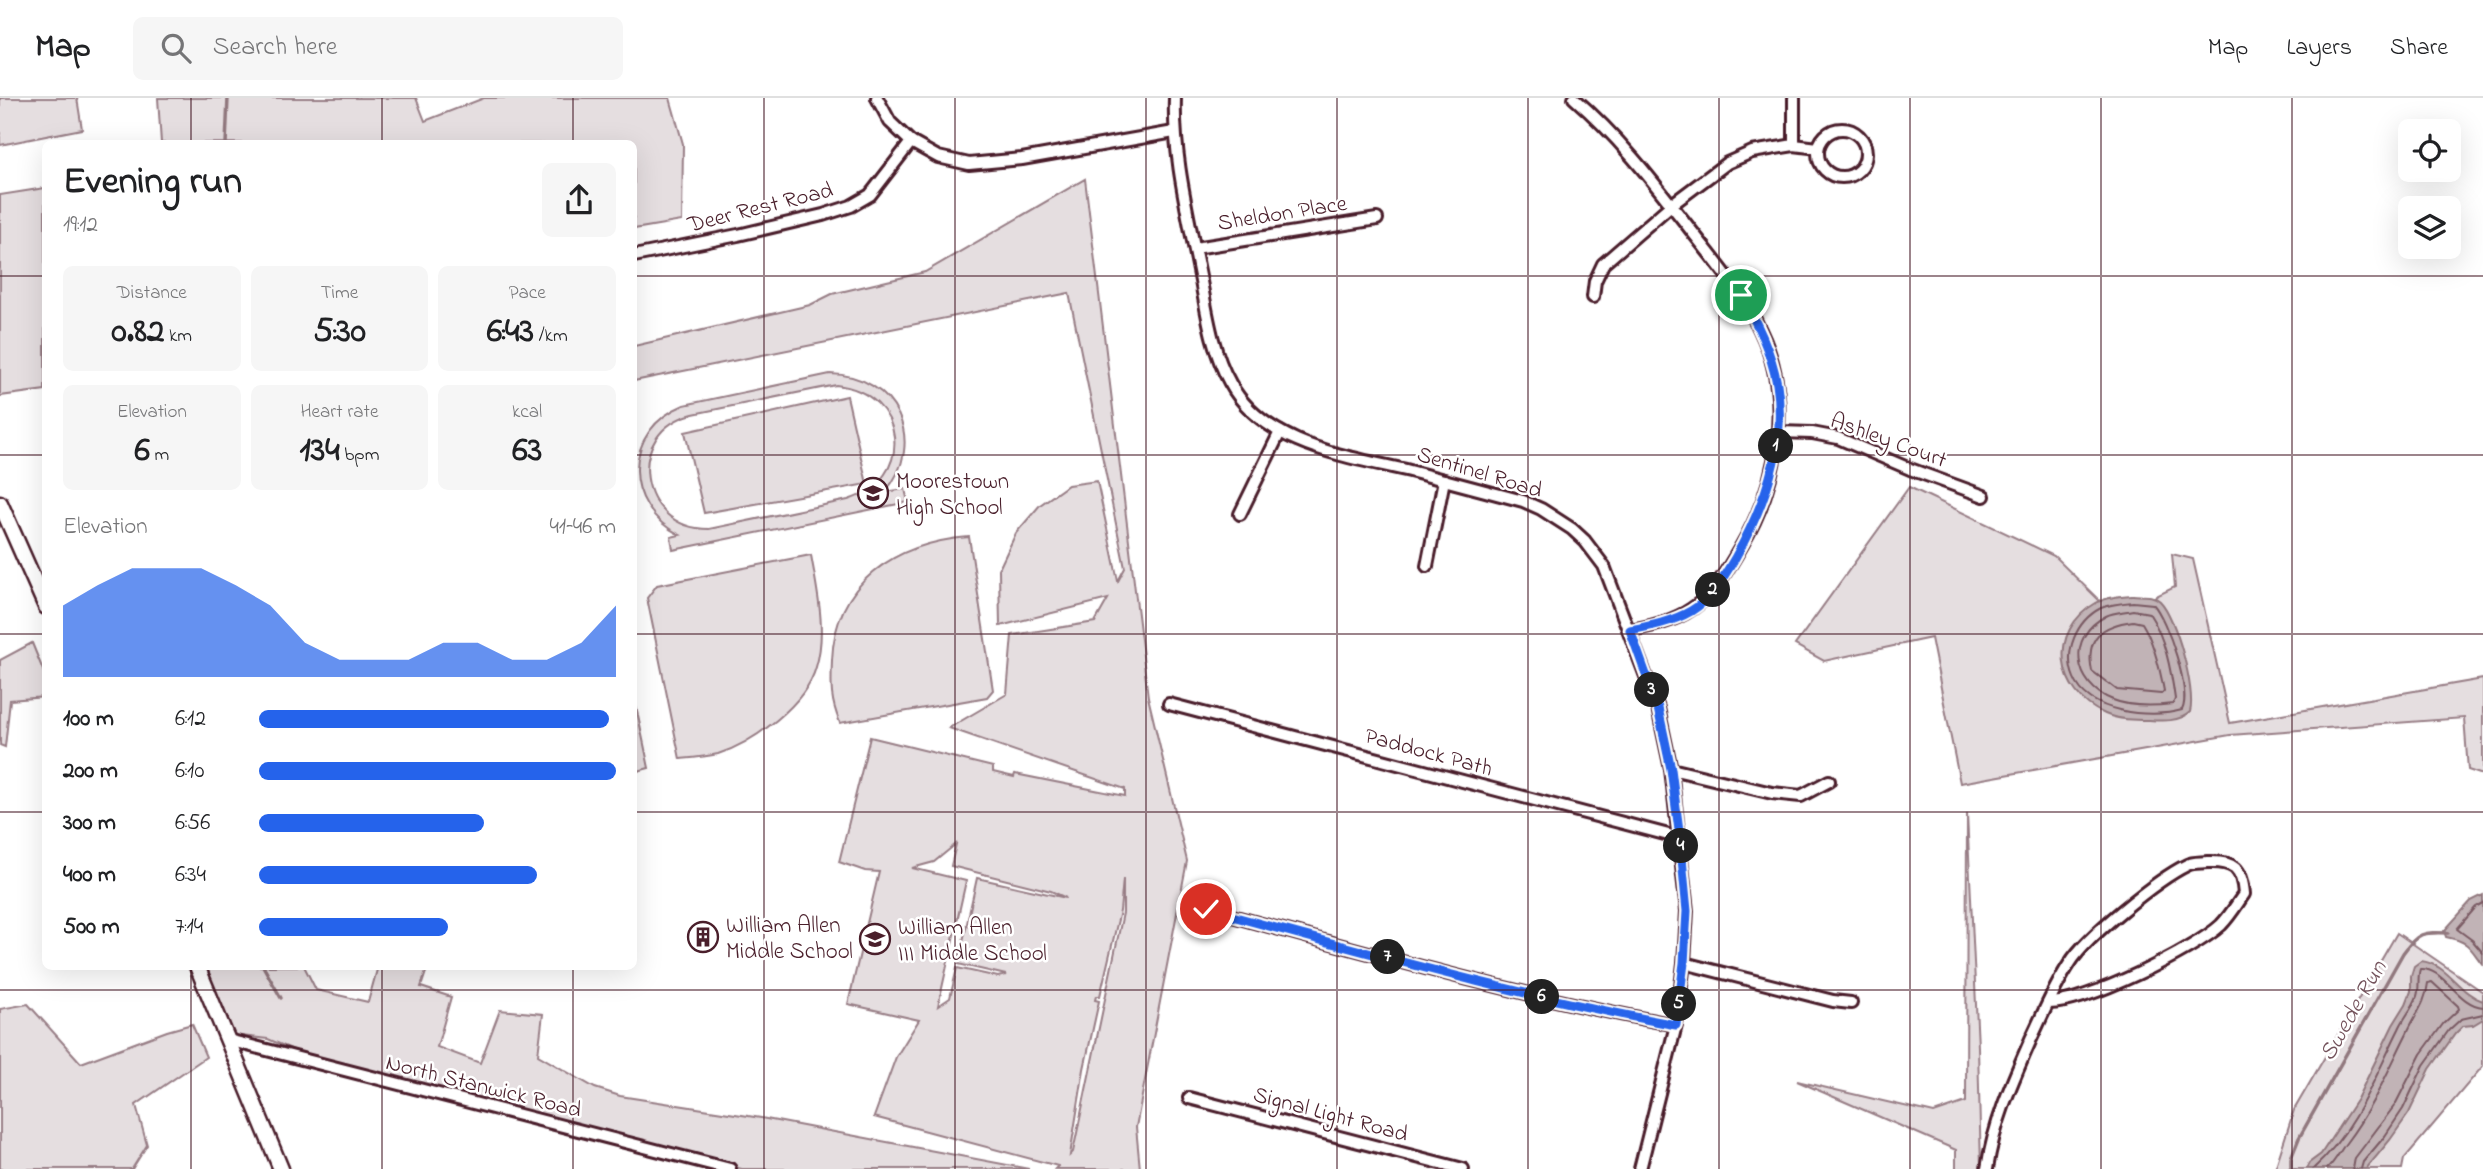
<!DOCTYPE html>
<html lang="en">
<head>
<meta charset="utf-8">
<style>
  body { margin:0; font-family:"Indie Flower",sans-serif; background:#f6f6f6; color:#202124; height:100vh; display:flex; flex-direction:column; font-size:26px; white-space:nowrap }
  * { box-sizing:border-box; margin:0 }
  p { font-size:23px; color:#757577 }
  .icon { flex:none; width:38px; height:38px; fill:none; stroke:currentColor; stroke-width:2; stroke-linecap:round; stroke-linejoin:round }
  .map { position:relative; flex:1; overflow:hidden }
  .sheet { position:absolute; left:42px; top:42px; width:595px; height:830px; display:flex; flex-direction:column; background:#fff; border-radius:10px; box-shadow:0 7px 28px #0002 }
  .sheet>* { flex:none }
  .controls { position:absolute; left:2398px; top:21px; display:grid; gap:14px }
  .controls a { display:grid; place-items:center; width:63px; height:63px; border-radius:10px; background:#fff; box-shadow:0 7px 28px #0002; font-size:35px }
  .pin { position:absolute; display:grid; place-items:center; width:60px; height:60px; color:#fff; margin:-30px; border:4px solid #fff; border-radius:50%; box-shadow:0 2px 7px #0007 }
  .km { position:absolute; width:35px; height:35px; margin:-18px; border-radius:50%; background:#222; color:#fff; font-size:19px; line-height:35px; text-align:center }
  .round { display:grid; place-items:center; flex:none; width:74px; height:74px; border-radius:10px; background:#f6f6f6 }
  .overview { display:flex; align-items:center; justify-content:space-between; height:119px; padding:0 21px }
  h1 { font-size:38px; font-weight:700; line-height:52px }
  .stats { display:grid; grid-template-columns:repeat(3,1fr); gap:10px; height:119px; padding:7px 21px }
  .stats div { display:grid; align-content:center; border-radius:10px; background:#f6f6f6; text-align:center }
  .stats b { font-size:35px; font-weight:700 }
  .stats small { font-size:19px; font-weight:400 }
  .stats p { font-size:19px }
  .chart { height:196px; padding:14px 21px }
  .chart p { display:flex; justify-content:space-between }
  .chart svg { width:100%; height:126px; margin-top:7px; fill:#2563eb; opacity:.7 }
  ul { padding:0 21px; list-style:none; font-size:23px }
  li { display:grid; grid-template-columns:112px 84px 1fr; align-items:center; height:52px }
  li i { height:18px; border-radius:9px; background:#2563eb }
  header { display:flex; align-items:center; gap:42px; box-sizing:border-box; height:98px; padding:0 35px; background:#fff; border-bottom:2px solid #e0e0e0 }
  header strong { font-size:33px }
  nav { display:flex; gap:38px; margin-inline-start:auto; font-size:24px }
  .search { width:490px; height:63px; background:#f6f6f6; display:flex; align-items:center; gap:18px; box-sizing:border-box; padding:0 24px; border-radius:10px; color:#757577; font-size:26px }
  .map>svg:first-child { display:block }
  .green { fill:#e5dee0; stroke:#987e86; stroke-width:2; fill-rule:evenodd }
  .water { fill:#c1b3b6; stroke:#91787e; stroke-width:2 }
  .lines { fill:none; stroke-linecap:round; stroke-linejoin:round }
  .shore { stroke:#7a5a63; stroke-width:2 }
  .stream { stroke:#91787e; stroke-width:3.5 }
  .minor-casing { stroke:#4a1f2b; stroke-width:16 }
  .major-casing { stroke:#4a1f2b; stroke-width:19 }
  .minor { stroke:#fff; stroke-width:10 }
  .major { stroke:#fff; stroke-width:14 }
  .route-casing { stroke:#fff; stroke-width:14 }
  .route { stroke:#2563eb; stroke-width:9 }
  .grid { fill:none; stroke:#4a1f2b; stroke-width:2; stroke-opacity:0.55 }
  .labels { text-anchor:middle; stroke-width:5; stroke-linejoin:round; paint-order:stroke }
  .street-label { font-size:23px; fill:#4a1f2b; stroke:#fff }
  .poi-label { font-size:23px; fill:#4a1f2b; stroke:#fff; text-anchor:start }
  .water-label { font-size:24px; font-style:italic; fill:#74535c; stroke:#fff }
</style>
</head>
<body>
<header>
<strong>Map</strong>
<div class="search"><svg class="icon" aria-label="search" viewBox="0 0 24 24"><circle cx="10" cy="10" r="6"/><path d="M15 15l6 6"/></svg>Search here</div>
<nav><a>Map</a><a>Layers</a><a>Share</a></nav>
</header>
<div class="map">
<svg width="2483" height="1071" viewBox="0 0 2483 1071">
  <rect width="100%" height="100%" fill="#fff"/>
  <filter id="ink" filterUnits="userSpaceOnUse"><feTurbulence type="fractalNoise" baseFrequency=".0143" numOctaves="2"/><feDisplacementMap in="SourceGraphic" scale="14" xChannelSelector="R" yChannelSelector="G"/><feConvolveMatrix kernelMatrix="1 2 1 2 8 2 1 2 1" color-interpolation-filters="sRGB"/></filter>
  <g filter="url(#ink)">
    <!-- green -->
    <g class="green">
      <path d="M0,0H77L82,31L0,47Z"/>
      <path d="M158,0H416L425,23L484,0H670L683,46L682,123L634,131V46L161,45Z"/>
      <path d="M1085,81L1148,599L1187,763L1136,1029L1140,1071H1055L1058,1068L874,1019L896,959L919,922L848,906L879,774L865,773L839,764L870,639L993,669V674L1014,679L1015,676L1125,698V691L949,630L1007,596L1012,537L1095,524L1108,501L1000,528L999,471L1016,435L1040,407L1068,387L1097,383L1118,483L1125,470L1069,195L634,283V248L810,207L832,196L925,174ZM956,746L951,768L1051,793L1066,800L977,780L958,866L1006,877L998,879L957,870L950,900L938,908L966,783L912,770L934,764ZM1123,781V815L1073,1054L1070,1057L1084,971L1099,903L1095,902L1096,898H1100L1120,813Z"/>
      <path d="M45,90V292L0,298V97Z"/>
      <path d="M830,276C896,277 928,344 885,394L905,391L908,404L673,452L671,439L680,437C622,408 622,332 684,307ZM836,287C907,295 916,381 848,402L709,431C637,431 623,333 693,316Z"/>
      <path d="M847,298L867,386L704,415L685,334Z"/>
      <path d="M1909,389L2054,458L2106,509L2144,504L2175,489L2172,456L2193,461L2230,625L2483,581V677L2468,672L2464,620L2230,637L1960,685L1931,540L1824,563L1795,547Z"/>
      <path d="M969,439L993,592L987,599L840,625C830,601 831,588 832,562C835,484 895,445 969,439Z"/>
      <path d="M811,457C817,492 827,533 816,569C806,606 753,645 718,656C706,659 692,660 680,661L647,500L657,487Z"/>
      <path d="M32,545L45,577V599L10,602L5,649L0,647V562Z"/>
      <path d="M634,599L649,670L634,674Z"/>
      <path d="M1967,716L1978,949L1981,1071H1956V1052L1797,983L1934,1015L1966,1004Z"/>
      <path d="M2397,835L2483,894V968L2404,1061L2402,1071H2275L2294,1012Z"/>
      <path d="M203,868H304L316,892L368,904L378,868H428L421,889L451,899L437,949L480,965L500,912L543,916L538,957L595,990L620,998L761,1020L1029,1071H742L352,977L268,941L232,937Z"/>
      <path d="M28,906L81,965L167,933L192,926L206,959L136,1007L147,1047L132,1071H0V911Z"/>
    </g>
    <!-- water -->
    <g class="water">
      <path d="M2133,497C2142,498 2153,496 2160,503C2176,519 2196,592 2190,614C2180,624 2162,623 2149,622C2135,622 2118,622 2105,616C2056,595 2047,533 2096,505C2107,499 2121,498 2133,497Z"/>
      <path d="M2483,797V867C2469,849 2470,844 2446,839L2444,833L2471,803Z"/>
      <path d="M2421,863C2448,866 2458,895 2483,903V921L2473,927L2463,928L2455,936L2430,971L2409,1015L2390,1042L2366,1071H2306L2309,1065L2321,1056L2357,1001L2393,927L2406,906L2411,893V878L2414,868Z"/>
    </g>
    <g class="lines">
      <!-- shore -->
      <g class="shore">
        <path d="M2133,504L2153,506C2167,521 2192,594 2182,612C2150,621 2088,615 2074,580C2063,554 2076,523 2101,510C2111,506 2122,505 2133,504Z"/>
        <path d="M2133,512L2149,515C2165,539 2171,572 2175,601L2173,606C2155,608 2130,609 2113,602C2073,587 2066,538 2106,518C2114,514 2124,514 2133,512Z"/>
        <path d="M2133,523L2142,525C2154,544 2160,571 2164,593L2161,596L2117,592L2092,573C2085,539 2102,527 2133,523Z"/>
        <path d="M2483,805L2476,809L2457,831L2472,842L2483,855"/>
        <path d="M2313,1071C2354,1035 2375,979 2399,931C2404,919 2413,910 2417,898C2420,889 2417,880 2420,871C2444,869 2457,907 2483,909"/>
        <path d="M2327,1071C2335,1064 2340,1053 2346,1045C2372,1011 2388,973 2407,935C2415,917 2426,905 2428,885L2432,884L2458,908L2459,911L2443,926L2421,956L2395,1007L2355,1060L2353,1071"/>
        <path d="M2361,1071L2363,1064L2385,1038L2403,1011L2424,967L2449,932L2461,921L2483,916"/>
      </g>
      <!-- stream -->
      <g class="stream">
        <path d="M226,46L228,0"/>
        <path d="M263,868L281,900"/>
        <path d="M2291,1071V1060L2299,1040L2403,855C2418,834 2423,834 2448,835"/>
      </g>
      <!-- minor casing -->
      <g class="minor-casing">
        <g id="minor">
          <path d="M877,0L890,24L911,44L938,59L969,66L1022,61L1174,34"/>
          <path d="M1175,0C1173,56 1187,112 1198,168C1206,206 1210,250 1230,285C1264,348 1347,358 1410,373C1447,383 1485,393 1523,403L1541,411L1572,431L1585,443L1604,468L1658,610L1671,671L1687,813L1684,865L1676,927L1640,1071"/>
          <path d="M1574,0C1618,38 1652,82 1687,127C1713,161 1742,193 1760,232C1793,300 1779,383 1742,447C1711,501 1694,522 1630,532"/>
          <circle cx="1842" cy="55" r="24"/>
          <path d="M1794,47V0"/>
          <path d="M1195,150L1377,121"/>
          <path d="M634,158L738,137L823,117L851,108L870,97L911,44"/>
          <path d="M1593,199L1595,183L1603,166L1671,107L1727,65L1752,54L1794,47L1818,50"/>
          <path d="M1779,334L1812,335L1838,340L1910,371L1984,398"/>
          <path d="M1240,416L1280,334"/>
          <path d="M1427,468L1444,382"/>
          <path d="M1169,606L1680,740"/>
          <path d="M1671,671L1772,695L1801,698L1829,683"/>
          <path d="M1206,811C1362,853 1518,898 1676,927"/>
          <path d="M1684,865L1833,903L1851,905"/>
          <path d="M228,942L730,1071"/>
          <path d="M1189,1000L1463,1071"/>
          <path d="M1987,1071C1994,1024 2012,984 2031,941C2043,916 2054,889 2070,865C2086,839 2158,781 2187,767C2193,764 2201,765 2208,764C2234,763 2242,770 2244,796C2237,806 2230,818 2221,827C2194,852 2084,906 2048,905"/>
        </g>
      </g>
      <!-- major casing -->
      <g class="major-casing">
        <g id="major">
          <path d="M0,405L46,509"/>
          <path d="M197,868L281,1071"/>
        </g>
      </g>
      <!-- minor -->
      <use href="#minor" class="minor"/>
      <!-- major -->
      <use href="#major" class="major"/>
    </g>
  </g>
  <g class="lines" filter="url(#ink)">
    <!-- route casing -->
    <g class="route-casing">
      <path id="route" d="M1206,811C1362,853 1518,898 1676,927L1684,865L1687,813L1680,740L1671,671L1658,610L1630,532C1651,528 1672,524 1691,513C1710,502 1724,479 1735,460C1765,407 1787,347 1777,286C1771,253 1757,225 1741,197"/>
    </g>
    <!-- route -->
    <use href="#route" class="route"/>
  </g>
  <!-- grid -->
  <path class="grid" d="M191,0V46M382,0V46M573,0V46M764,0V1071M955,0V1071M1146,0V1071M1337,0V1071M1528,0V1071M1719,0V1071M1910,0V1071M2101,0V1071M2292,0V1071M0,178H46M634,178H2483M0,357H46M634,357H2483M0,536H46M634,536H2483M0,714H46M634,714H2483M191,868V1071M382,868V1071M573,868V1071M0,892H2483"/>
  <!-- icons -->
  <defs>
    <g id="school-ring" transform="scale(1.575)"><circle r="9.5" fill="#fff" stroke="#4a1f2b" stroke-width="1.5"/><path d="M0-5L7-2L0 1L-7-2ZM-4 1L0 2.5L4 1V4Q0 6-4 4Z" fill="#4a1f2b"/></g>
    <g id="building-ring" transform="scale(1.575)"><circle r="9.5" fill="#fff" stroke="#4a1f2b" stroke-width="1.5"/><path d="M-4-6H4V6H1V3H-1V6H-4ZM-2.5-4.3h1.7v1.8h-1.7ZM.8-4.3h1.7v1.8H.8ZM-2.5-1h1.7V.8h-1.7ZM.8-1h1.7V.8H.8Z" fill="#4a1f2b"/></g>
  </defs>
  <g fill-rule="evenodd">
    <use href="#school-ring" x="873" y="395"/>
    <use href="#building-ring" x="703" y="839"/>
    <use href="#school-ring" x="875" y="841"/>
  </g>
  <g class="labels">
    <!-- street labels -->
    <g class="street-label">
      <text transform="translate(760 108) rotate(-14)" y="8">Deer Rest Road</text>
      <text transform="translate(1282 114) rotate(-9)" y="8">Sheldon Place</text>
      <text transform="translate(1889 341) rotate(20)" y="8">Ashley Court</text>
      <text transform="translate(1480 373) rotate(17)" y="8">Sentinel Road</text>
      <text transform="translate(1429 653) rotate(15)" y="8">Paddock Path</text>
      <text transform="translate(484 987) rotate(14)" y="8">North Stanwick Road</text>
      <text transform="translate(1331 1015) rotate(15)" y="8">Signal Light Road</text>
    </g>
    <!-- poi labels -->
    <g class="poi-label">
      <text x="896" y="390">Moorestown<tspan x="896" dy="26">High School</tspan></text>
      <text x="726" y="834">William Allen<tspan x="726" dy="26">Middle School</tspan></text>
      <text x="898" y="836">William Allen<tspan x="898" dy="26">III Middle School</tspan></text>
    </g>
    <!-- water labels -->
    <g class="water-label">
      <text transform="translate(2352 912) rotate(-60)" y="8">Swede Run</text>
    </g>
  </g>
</svg>
<div class="controls">
<a><svg class="icon" aria-label="locate" viewBox="0 0 24 24"><circle cx="12" cy="12" r="6"/><path d="M12 2v4M12 18v4M2 12h4M18 12h4"/></svg></a>
<a><svg class="icon" aria-label="layers" viewBox="0 0 24 24"><path d="M12 4l9 5-9 5-9-5zM3 14l9 5 9-5"/></svg></a>
</div>
<div class="pin" style="left:1741px;top:197px;background:#1e9e55"><svg class="icon" aria-label="arrive" viewBox="0 0 24 24"><path d="M6 21V4h12l-3 4 3 4H6"/></svg></div>
<div class="pin" style="left:1206px;top:811px;background:#d93025"><svg class="icon" aria-label="check" viewBox="0 0 24 24"><path d="M5 12l5 5 9-10"/></svg></div>
<b class="km" style="left:1776px;top:348px">1</b>
<b class="km" style="left:1713px;top:492px">2</b>
<b class="km" style="left:1652px;top:592px">3</b>
<b class="km" style="left:1681px;top:748px">4</b>
<b class="km" style="left:1679px;top:906px">5</b>
<b class="km" style="left:1542px;top:899px">6</b>
<b class="km" style="left:1388px;top:859px">7</b>
<section class="sheet">
<div class="overview"><div><h1>Evening run</h1><p>19:12</p></div><a class="round"><svg class="icon" aria-label="share" viewBox="0 0 24 24"><path d="M12 15V3M7 8l5-5 5 5M5 13v7h14v-7"/></svg></a></div>
<div class="stats">
<div><p>Distance</p><b>0.82<small> km</small></b></div>
<div><p>Time</p><b>5:30</b></div>
<div><p>Pace</p><b>6:43<small> /km</small></b></div>
</div>
<div class="stats">
<div><p>Elevation</p><b>6<small> m</small></b></div>
<div><p>Heart rate</p><b>134<small> bpm</small></b></div>
<div><p>kcal</p><b>63</b></div>
</div>
<div class="chart"><p><span>Elevation</span>41–46 m</p>
<svg viewBox="0 0 160 44" preserveAspectRatio="none"><path d="M0 44V19L10 12L20 6L30 6L40 6L50 12L60 19L70 32L80 38L90 38L100 38L110 32L120 32L130 38L140 38L150 32L160 19V44z"/></svg>
</div>
<ul>
<li><b>100 m</b>6:12<i style="width:98%"></i></li>
<li><b>200 m</b>6:10<i style="width:100%"></i></li>
<li><b>300 m</b>6:56<i style="width:63%"></i></li>
<li><b>400 m</b>6:34<i style="width:78%"></i></li>
<li><b>500 m</b>7:14<i style="width:53%"></i></li>
</ul>
</section>
</div>
</body>
</html>
